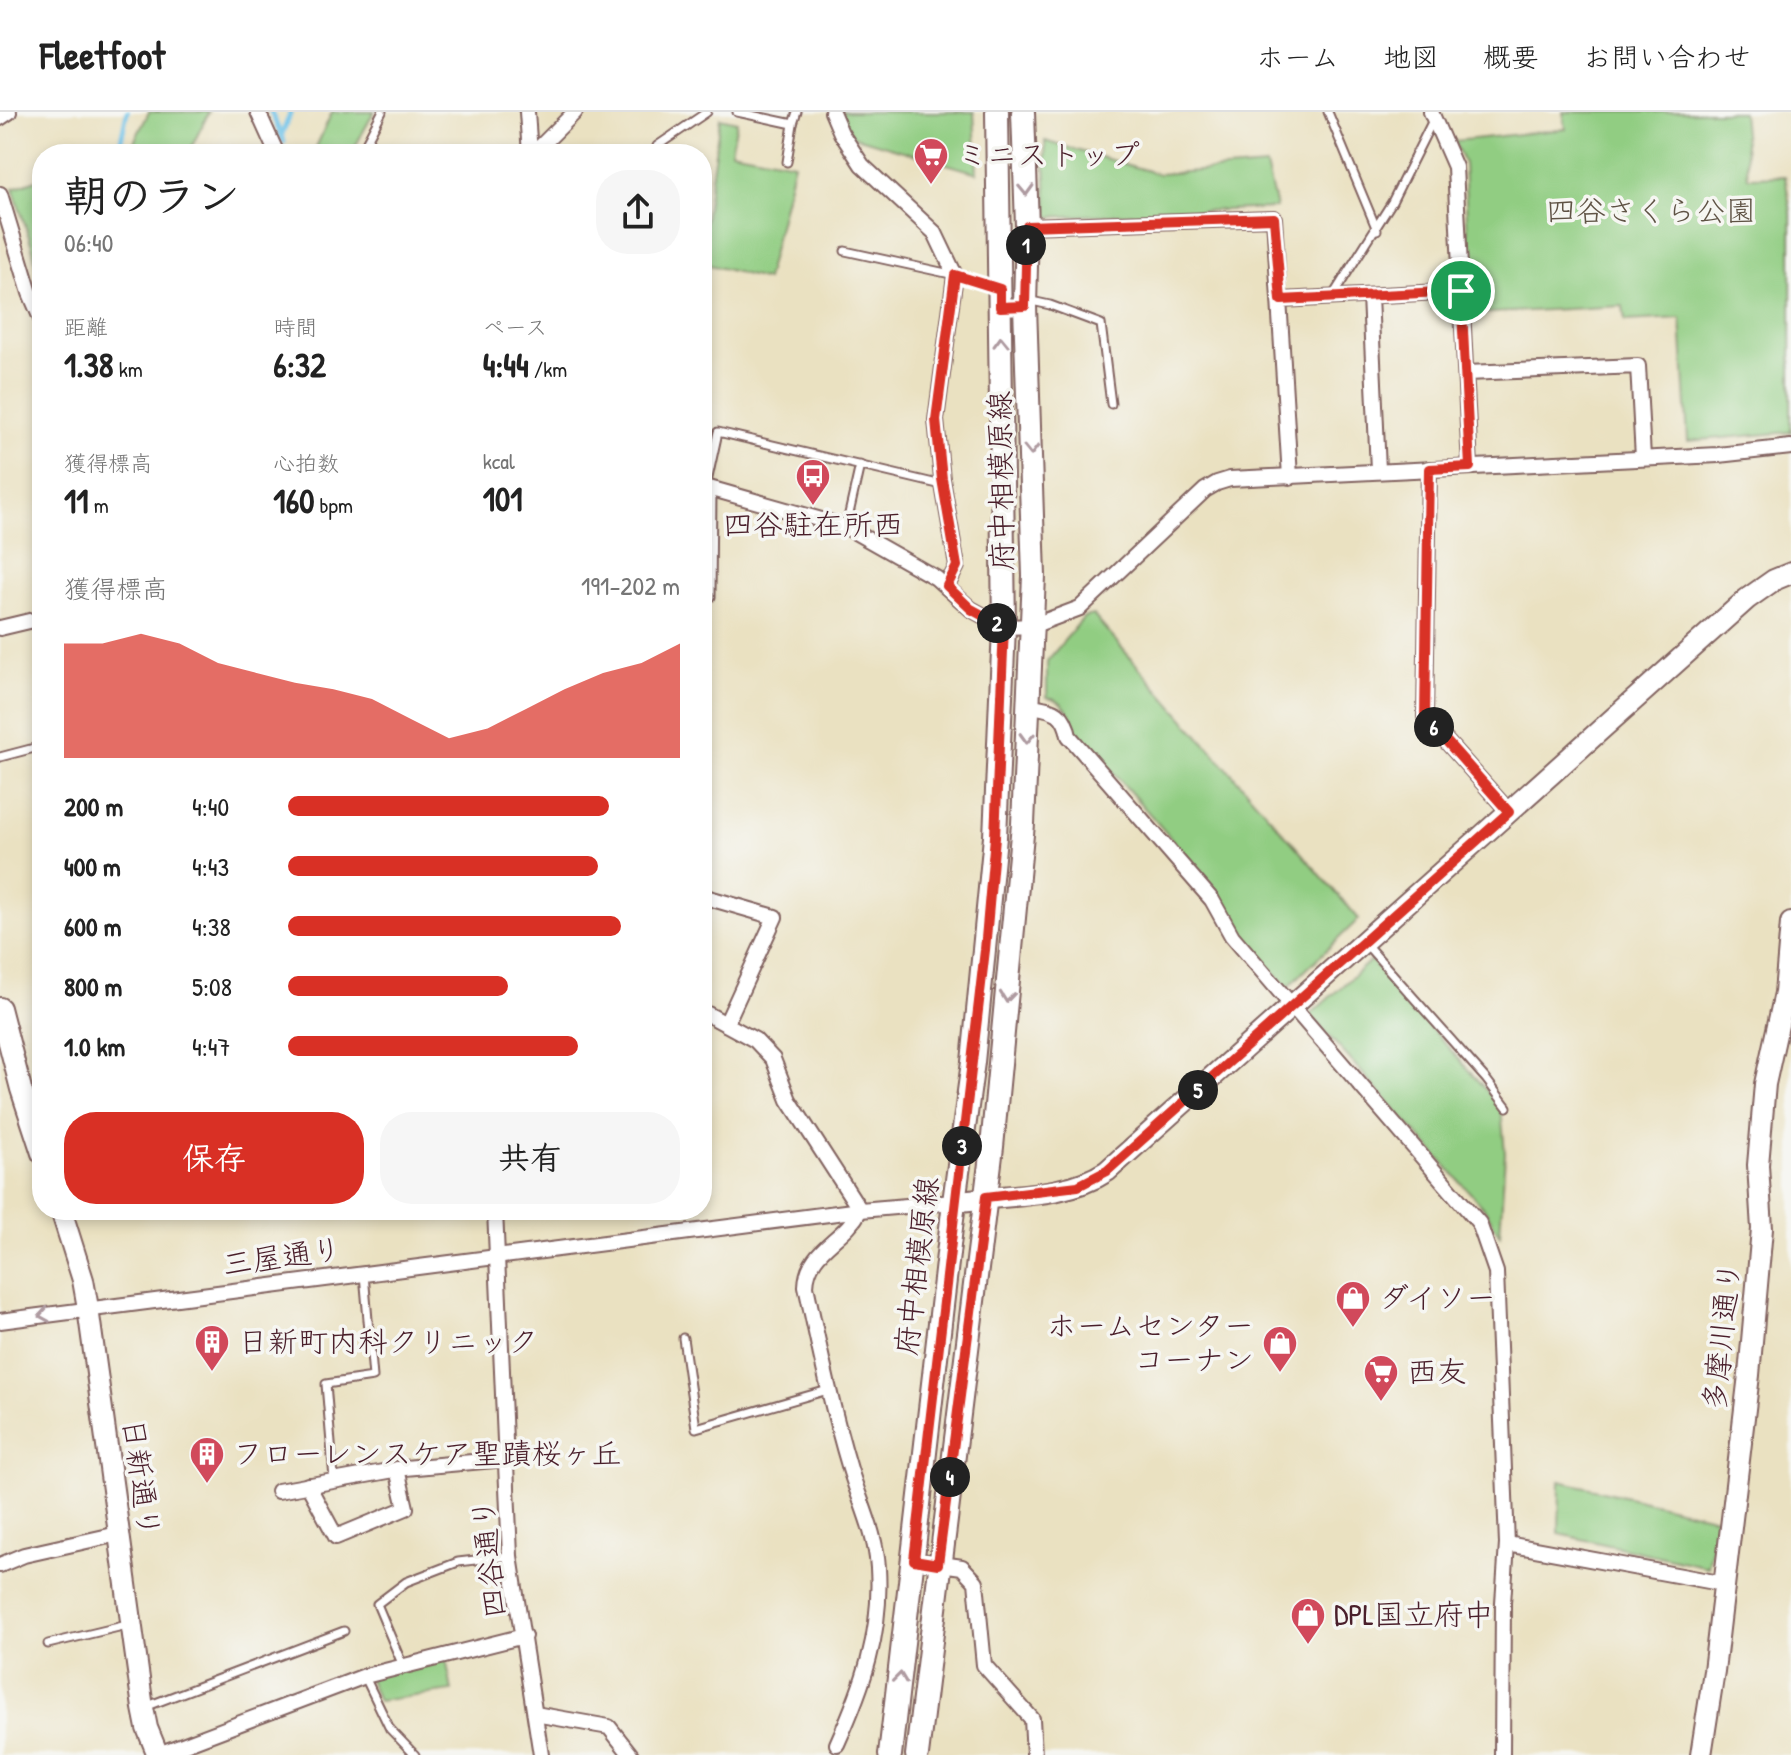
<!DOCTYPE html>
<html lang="ja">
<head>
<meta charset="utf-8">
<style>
  body { margin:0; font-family:"Patrick Hand","Klee One",sans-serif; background:#f6f6f6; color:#222; height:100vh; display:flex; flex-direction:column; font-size:30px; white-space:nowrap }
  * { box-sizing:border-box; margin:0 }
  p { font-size:26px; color:#767676 }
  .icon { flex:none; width:44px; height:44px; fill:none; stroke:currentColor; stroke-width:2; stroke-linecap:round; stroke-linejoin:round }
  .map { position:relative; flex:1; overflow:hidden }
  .sheet { position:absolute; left:32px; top:32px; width:680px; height:1076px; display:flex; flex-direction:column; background:#fff; border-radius:32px; box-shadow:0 4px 12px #0003 }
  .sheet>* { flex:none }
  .pin { position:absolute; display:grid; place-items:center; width:68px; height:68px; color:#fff; margin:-34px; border:4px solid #fff; border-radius:50%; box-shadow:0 2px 8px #0007 }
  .km { position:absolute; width:40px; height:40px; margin:-20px; border-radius:50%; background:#222; color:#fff; font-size:22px; line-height:40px; text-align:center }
  .round { display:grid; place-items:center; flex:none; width:84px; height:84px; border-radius:32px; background:#f6f6f6 }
  .headline { display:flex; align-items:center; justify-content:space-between; height:136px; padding:0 32px }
  h1 { font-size:44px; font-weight:800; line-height:60px }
  .metrics { display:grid; grid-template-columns:repeat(3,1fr); gap:12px; height:136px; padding:8px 32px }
  .metrics div { display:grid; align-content:center }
  .metrics b { font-size:34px; font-weight:800 }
  .metrics small { font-size:22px; font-weight:400 }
  .metrics p { font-size:22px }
  .chart { height:224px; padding:16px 32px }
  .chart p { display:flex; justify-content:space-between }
  .chart svg { width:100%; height:144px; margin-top:8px; fill:#d93025; opacity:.7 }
  .action { display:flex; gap:16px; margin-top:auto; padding:16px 32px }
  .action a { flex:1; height:92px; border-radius:32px; background:#d93025; color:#fff; font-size:32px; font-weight:800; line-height:92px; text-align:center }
  .action a+a { background:#f6f6f6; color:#222 }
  ul { padding:0 32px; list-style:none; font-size:26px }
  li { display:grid; grid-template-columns:128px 96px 1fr; align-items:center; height:60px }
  li i { height:20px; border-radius:10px; background:#d93025 }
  header { display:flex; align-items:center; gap:48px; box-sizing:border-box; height:112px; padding:0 40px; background:#fff; border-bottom:2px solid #e0e0e0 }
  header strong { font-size:38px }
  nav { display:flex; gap:44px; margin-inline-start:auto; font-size:28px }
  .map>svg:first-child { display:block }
  .green { fill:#91cd82; stroke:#6e7656; stroke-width:2 }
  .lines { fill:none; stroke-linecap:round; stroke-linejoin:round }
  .stream { stroke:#6dc2e9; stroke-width:5 }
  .lane-casing { stroke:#826360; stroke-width:11 }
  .street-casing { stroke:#826360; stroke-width:18 }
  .secondary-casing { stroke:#826360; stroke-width:24 }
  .primary-casing { stroke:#826360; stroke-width:26 }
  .lane { stroke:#fff; stroke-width:7 }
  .street { stroke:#fff; stroke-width:14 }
  .secondary { stroke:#fff; stroke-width:20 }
  .primary { stroke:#fff; stroke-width:22 }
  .oneway { stroke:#ae9aa0 }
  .route-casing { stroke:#fff; stroke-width:16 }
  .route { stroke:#d93025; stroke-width:10 }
  .labels { text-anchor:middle; stroke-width:7; stroke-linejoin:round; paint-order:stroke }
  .poi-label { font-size:30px; fill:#4a1f2b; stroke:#f6f6f2; text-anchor:start }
  .park-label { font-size:30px; fill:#5f5345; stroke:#f6f6f2 }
  .street-label { font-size:30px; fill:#4a1f2b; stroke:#f6f6f2 }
</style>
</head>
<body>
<header>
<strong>Fleetfoot</strong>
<nav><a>ホーム</a><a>地図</a><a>概要</a><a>お問い合わせ</a></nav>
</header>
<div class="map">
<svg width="1791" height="1643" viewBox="0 0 1791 1643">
  <rect width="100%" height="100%" fill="#f6f6f2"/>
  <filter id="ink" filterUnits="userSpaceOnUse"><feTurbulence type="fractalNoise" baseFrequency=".0125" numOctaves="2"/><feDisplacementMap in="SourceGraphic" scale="16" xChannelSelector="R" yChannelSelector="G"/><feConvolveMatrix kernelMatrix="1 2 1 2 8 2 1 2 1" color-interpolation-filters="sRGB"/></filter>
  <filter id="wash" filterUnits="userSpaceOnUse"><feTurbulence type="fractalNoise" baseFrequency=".006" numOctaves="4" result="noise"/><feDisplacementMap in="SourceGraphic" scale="32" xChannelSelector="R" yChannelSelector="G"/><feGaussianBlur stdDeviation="1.8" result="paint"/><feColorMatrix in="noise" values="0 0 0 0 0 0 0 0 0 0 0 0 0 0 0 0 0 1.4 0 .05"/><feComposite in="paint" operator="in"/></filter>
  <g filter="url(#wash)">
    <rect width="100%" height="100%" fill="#eae1c1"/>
    <!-- green -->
    <g class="green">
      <path d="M149,0H209L188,42H128Z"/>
      <path d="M332,0H374L351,42H313Z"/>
      <path d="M839,0H974L977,61L849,23Z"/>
      <path d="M1563,0H1742L1748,65L1785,64L1791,101V320L1688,329L1681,206L1625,209L1623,194L1472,202L1464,52L1454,29L1566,17Z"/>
      <path d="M720,6L737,10L731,39L794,51L766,168L702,151V128Z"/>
      <path d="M1045,29L1159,62L1266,54L1276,96L1047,105Z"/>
      <path d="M42,66V179L32,134L13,76Z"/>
      <path d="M1093,503L1359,807L1288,875L1236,818L1218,780L1076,618C1071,603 1065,587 1047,585V549L1084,505Z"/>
      <path d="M1371,848L1501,995L1505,1041L1500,1123L1484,1096L1310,903Z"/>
      <path d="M1560,1369L1717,1406L1708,1455L1559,1422Z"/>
      <path d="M446,1546L452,1579L378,1589L368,1565Z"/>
    </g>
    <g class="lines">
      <!-- stream -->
      <g class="stream">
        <path d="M271,0L284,30"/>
        <path d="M282,22L291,0"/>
        <path d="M118,42L127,0"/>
      </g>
    </g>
  </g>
  <g filter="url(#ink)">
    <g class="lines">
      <!-- lane casing -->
      <g class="lane-casing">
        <g id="lane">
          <path d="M737,0L793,12L797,0"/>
          <path d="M1328,0L1377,118"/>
          <path d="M360,42L382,0"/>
          <path d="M656,42L657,34L707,0"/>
          <path d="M787,50L793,12"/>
          <path d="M845,139L955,163L995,175"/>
          <path d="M1332,185L1392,90L1433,8"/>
          <path d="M1027,188L1050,193L1101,212L1111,292"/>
          <path d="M706,375L718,320L942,373"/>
          <path d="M846,415L860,353"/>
          <path d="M711,485L712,377"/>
          <path d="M0,645L42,634"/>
          <path d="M1364,830L1486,967L1507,995"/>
          <path d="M683,1226L696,1316L828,1278"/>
          <path d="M334,1367L326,1272L373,1265L364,1162"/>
          <path d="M48,1532L127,1513"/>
          <path d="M403,1554L377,1492L406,1470L458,1450L510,1444"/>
          <path d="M365,1565L390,1617L415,1643"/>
          <path d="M145,1595L344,1519"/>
        </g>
      </g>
      <!-- street casing -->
      <g class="street-casing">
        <g id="street">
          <path d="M258,0L277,42"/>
          <path d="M527,0L530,42"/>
          <path d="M832,0L841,21L862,53L935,121L955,163L936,308L942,367L957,454L947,474"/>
          <path d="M1431,0L1455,55L1470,355"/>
          <path d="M0,6L9,0"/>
          <path d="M533,42L575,0"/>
          <path d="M0,82L30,181L42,209"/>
          <path d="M1027,114L1274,106L1290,365"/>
          <path d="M1370,184L1378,358"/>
          <path d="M1281,188L1461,179"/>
          <path d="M1466,261L1638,254L1643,346"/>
          <path d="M1429,357L1425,605L1509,700"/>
          <path d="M702,374L846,415L936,466L971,497L1004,515L1032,514L1080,496L1205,378L1217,371L1230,367L1718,343L1791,335"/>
          <path d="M0,516L42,506"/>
          <path d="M1028,593C1052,598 1064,597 1069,624L1212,788L1232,824L1479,1111L1496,1160L1507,1432L1503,1491L1502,1643"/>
          <path d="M702,784L775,805L726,912"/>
          <path d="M702,899L755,928L773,947L789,988L860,1098C844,1129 807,1137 806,1174C819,1235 832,1297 850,1357C860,1390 876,1422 878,1456C882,1522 863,1574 837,1632"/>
          <path d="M495,1098L510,1444L541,1643"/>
          <path d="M0,1209L860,1098L954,1090"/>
          <path d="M308,1373L336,1425L406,1396L397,1357"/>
          <path d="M278,1379L405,1356L506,1347"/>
          <path d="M1507,1432L1725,1472"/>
          <path d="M914,1448L962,1455L976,1470L984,1553L1032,1607L1034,1643"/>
          <path d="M0,1453L24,1443L118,1422"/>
          <path d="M535,1602L609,1615L631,1643"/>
          <path d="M156,1643L365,1564L524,1524"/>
        </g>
      </g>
      <!-- secondary casing -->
      <g class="secondary-casing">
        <g id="secondary">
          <path d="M0,896L21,977L42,1041"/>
          <path d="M954,1090C1003,1082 1065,1087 1107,1059L1747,487L1774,468L1791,461"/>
          <path d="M61,1098L83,1168L88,1196L143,1596L147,1616L158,1643"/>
          <path d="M1701,1643L1714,1559L1749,1263L1762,1117L1758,1053L1765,972L1785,881L1791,811"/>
        </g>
      </g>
      <!-- primary casing -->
      <g class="primary-casing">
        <g id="primary">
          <path d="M890,1643L954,1090L973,950L995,725L1004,515L997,0"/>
          <path d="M917,1643L992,1035L1023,712L1034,464L1025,194L1027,114L1023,0"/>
        </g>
      </g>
      <!-- lane -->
      <use href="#lane" class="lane"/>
      <!-- street -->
      <use href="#street" class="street"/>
      <!-- secondary -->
      <use href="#secondary" class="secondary"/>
      <!-- primary -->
      <use href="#primary" class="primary"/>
    </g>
    <!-- one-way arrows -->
    <defs><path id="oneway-chevron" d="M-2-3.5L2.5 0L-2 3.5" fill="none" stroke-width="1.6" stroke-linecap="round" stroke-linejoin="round" transform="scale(2)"/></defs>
    <g class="oneway">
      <use href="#oneway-chevron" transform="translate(1026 78) rotate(88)"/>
      <use href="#oneway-chevron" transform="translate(1001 230) rotate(-91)"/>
      <use href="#oneway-chevron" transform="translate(1031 338) rotate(89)"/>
      <use href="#oneway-chevron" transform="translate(1027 626) rotate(92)"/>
      <use href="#oneway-chevron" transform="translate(1007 885) rotate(96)"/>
      <use href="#oneway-chevron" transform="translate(44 1203) rotate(171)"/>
      <use href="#oneway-chevron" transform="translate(900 1566) rotate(-83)"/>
    </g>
  </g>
  <g class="lines" filter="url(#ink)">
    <!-- route casing -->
    <g class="route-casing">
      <path id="route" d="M1274,106L1281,188L1461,179L1470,355L1429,357L1425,605L1509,700L1107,1059L1078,1074L986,1085L938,1452L914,1448L985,838L995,725L1004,515L971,497L947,474L957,454L942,367L936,308L955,163L1000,177V195L1025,194L1027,114Z"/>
    </g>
    <!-- route -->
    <use href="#route" class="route"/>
  </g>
  <!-- icons -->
  <defs>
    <g id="supermarket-pin" transform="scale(1.8)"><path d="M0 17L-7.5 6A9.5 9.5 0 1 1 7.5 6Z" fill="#d1495b" stroke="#f6f6f2"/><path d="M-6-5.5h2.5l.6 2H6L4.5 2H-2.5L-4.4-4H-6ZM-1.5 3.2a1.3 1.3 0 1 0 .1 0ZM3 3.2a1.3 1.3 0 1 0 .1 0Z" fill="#fff"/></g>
    <g id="bus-pin" transform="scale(1.8)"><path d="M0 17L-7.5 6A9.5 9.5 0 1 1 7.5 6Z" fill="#d1495b" stroke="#f6f6f2"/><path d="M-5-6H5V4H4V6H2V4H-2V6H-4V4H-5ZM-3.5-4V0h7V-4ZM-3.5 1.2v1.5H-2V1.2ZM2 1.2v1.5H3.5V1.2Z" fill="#fff"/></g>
    <g id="shop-pin" transform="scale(1.8)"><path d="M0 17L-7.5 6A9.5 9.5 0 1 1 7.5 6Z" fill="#d1495b" stroke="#f6f6f2"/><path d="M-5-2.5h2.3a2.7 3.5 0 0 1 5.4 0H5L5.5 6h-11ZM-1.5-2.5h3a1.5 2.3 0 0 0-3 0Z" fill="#fff"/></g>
    <g id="building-pin" transform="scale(1.8)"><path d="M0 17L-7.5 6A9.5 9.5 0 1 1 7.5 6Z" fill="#d1495b" stroke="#f6f6f2"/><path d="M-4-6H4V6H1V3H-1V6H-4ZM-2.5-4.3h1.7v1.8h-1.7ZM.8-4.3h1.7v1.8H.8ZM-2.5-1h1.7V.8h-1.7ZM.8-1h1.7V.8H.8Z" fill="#fff"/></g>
  </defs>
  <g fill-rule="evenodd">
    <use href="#supermarket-pin" x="931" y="43"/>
    <use href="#bus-pin" x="813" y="364"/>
    <use href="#shop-pin" x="1353" y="1186"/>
    <use href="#building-pin" x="212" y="1230"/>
    <use href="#shop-pin" x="1280" y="1231"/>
    <use href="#supermarket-pin" x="1381" y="1260"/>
    <use href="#building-pin" x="207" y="1342"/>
    <use href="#shop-pin" x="1308" y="1503"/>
  </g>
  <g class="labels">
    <!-- poi labels -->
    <g class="poi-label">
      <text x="957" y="53">ミニストップ</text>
      <text x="813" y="423" text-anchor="middle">四谷駐在所西</text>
      <text x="1379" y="1196">ダイソー</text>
      <text x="1254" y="1224" text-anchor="end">ホームセンター<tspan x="1254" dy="34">コーナン</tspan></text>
      <text x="238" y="1240">日新町内科クリニック</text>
      <text x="1407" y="1270">西友</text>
      <text x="233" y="1352">フローレンスケア聖蹟桜ヶ丘</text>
      <text x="1334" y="1513">DPL国立府中</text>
    </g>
    <!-- park labels -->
    <g class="park-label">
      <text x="1651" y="109">四谷さくら公園</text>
    </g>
    <!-- street labels -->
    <g class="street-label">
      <text transform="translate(1001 369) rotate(-91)" y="10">府中相模原線</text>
      <text transform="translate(282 1145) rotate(-8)" y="10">三屋通り</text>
      <text transform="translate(917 1154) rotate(-83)" y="10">府中相模原線</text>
      <text transform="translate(1722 1224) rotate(-84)" y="10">多摩川通り</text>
      <text transform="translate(141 1366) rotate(82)" y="10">日新通り</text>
      <text transform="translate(489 1446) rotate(-96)" y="10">四谷通り</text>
    </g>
  </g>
</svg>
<div class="pin" style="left:1461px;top:179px;background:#1e9e55"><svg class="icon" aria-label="arrive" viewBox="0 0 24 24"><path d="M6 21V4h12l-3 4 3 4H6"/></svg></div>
<b class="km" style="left:1026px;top:133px">1</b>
<b class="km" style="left:997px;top:511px">2</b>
<b class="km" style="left:962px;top:1034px">3</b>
<b class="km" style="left:950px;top:1365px">4</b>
<b class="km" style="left:1198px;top:978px">5</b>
<b class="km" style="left:1434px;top:615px">6</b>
<section class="sheet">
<div class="headline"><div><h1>朝のラン</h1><p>06:40</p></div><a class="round"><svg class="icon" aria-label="share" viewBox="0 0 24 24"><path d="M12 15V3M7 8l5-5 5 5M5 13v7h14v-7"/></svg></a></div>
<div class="metrics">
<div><p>距離</p><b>1.38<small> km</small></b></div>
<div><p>時間</p><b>6:32</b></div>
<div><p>ペース</p><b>4:44<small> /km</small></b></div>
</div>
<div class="metrics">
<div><p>獲得標高</p><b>11<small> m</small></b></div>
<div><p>心拍数</p><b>160<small> bpm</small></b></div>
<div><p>kcal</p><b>101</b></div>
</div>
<div class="chart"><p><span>獲得標高</span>191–202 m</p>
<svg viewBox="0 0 160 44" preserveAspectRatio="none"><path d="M0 44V9L10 9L20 6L30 9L40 15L50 18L60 21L70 23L80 26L90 32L100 38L110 35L120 29L130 23L140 18L150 15L160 9V44z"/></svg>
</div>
<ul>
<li><b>200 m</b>4:40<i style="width:82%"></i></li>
<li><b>400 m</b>4:43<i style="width:79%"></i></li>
<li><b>600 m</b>4:38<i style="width:85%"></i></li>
<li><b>800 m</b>5:08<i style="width:56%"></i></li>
<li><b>1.0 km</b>4:47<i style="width:74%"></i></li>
</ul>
<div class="action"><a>保存</a><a>共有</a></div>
</section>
</div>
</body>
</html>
